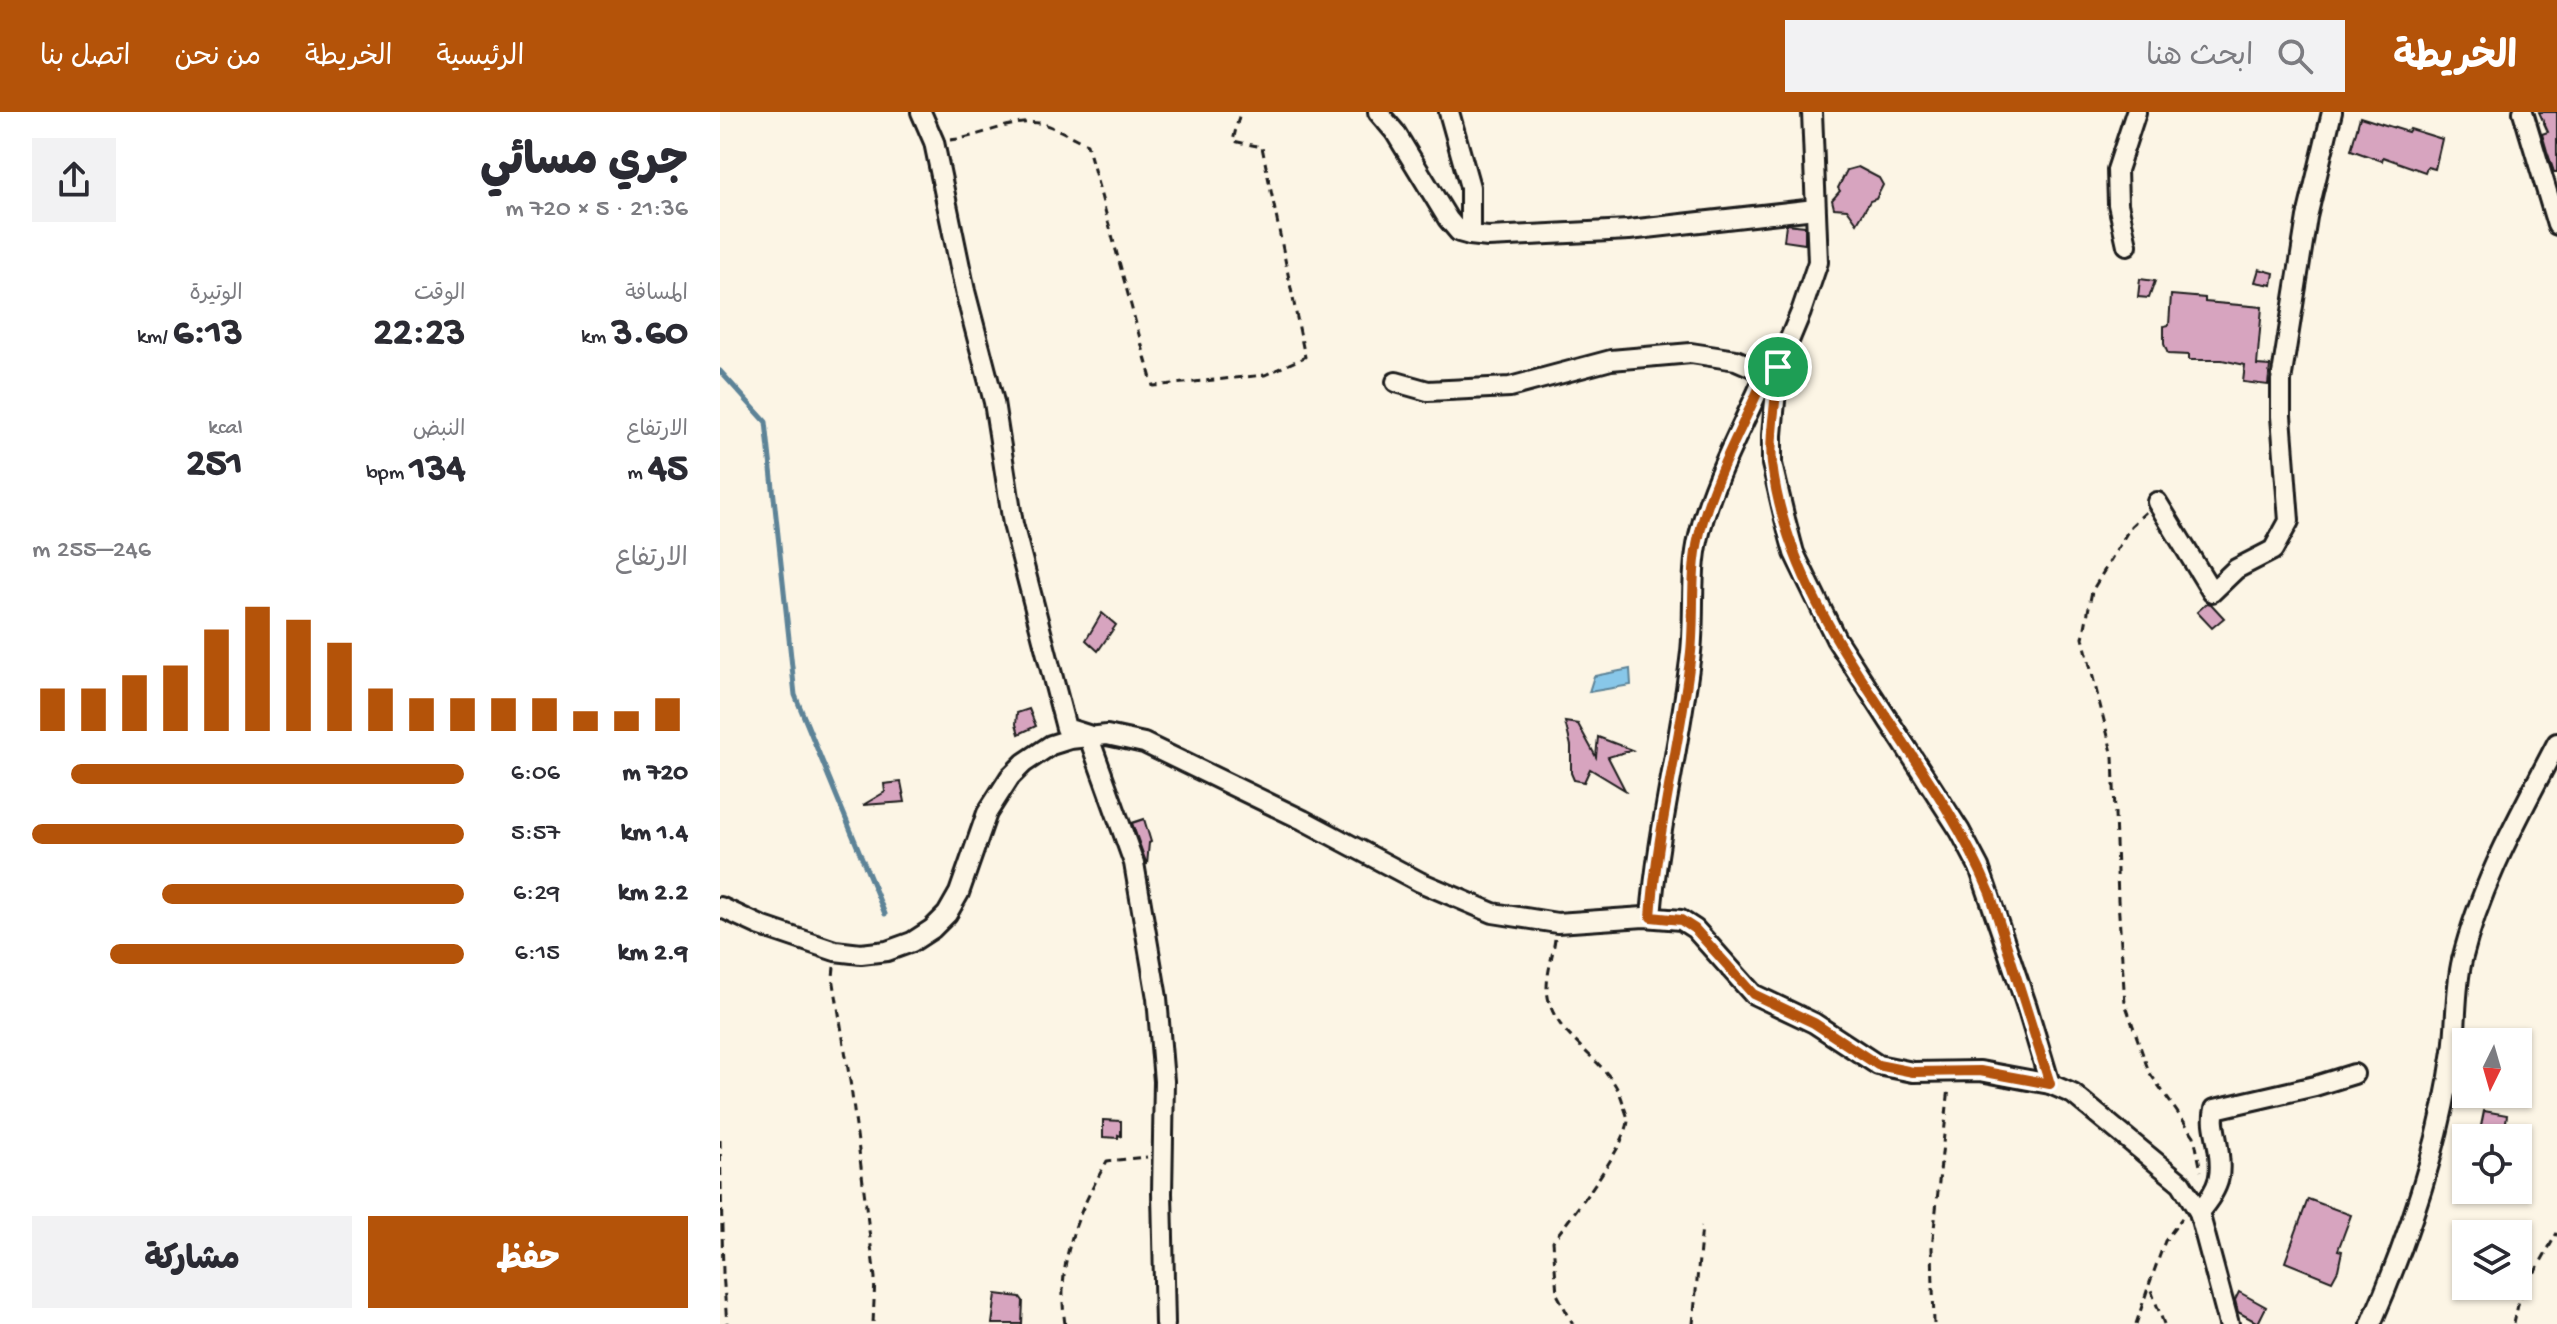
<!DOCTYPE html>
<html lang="ar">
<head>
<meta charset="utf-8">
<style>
  body { margin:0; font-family:"Gochi Hand","Playpen Sans Arabic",sans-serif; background:#f2f2f3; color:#2b2b33; direction:rtl; height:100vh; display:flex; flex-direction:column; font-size:30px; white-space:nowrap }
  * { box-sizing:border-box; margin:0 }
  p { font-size:26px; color:#7c7c81 }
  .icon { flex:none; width:44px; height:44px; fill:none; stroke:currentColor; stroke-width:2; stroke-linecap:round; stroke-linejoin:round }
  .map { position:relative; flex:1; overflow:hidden; direction:ltr }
  .drawer { display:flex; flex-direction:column; background:#fff; width:720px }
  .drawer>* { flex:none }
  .needle { width:52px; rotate:185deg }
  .buttons { position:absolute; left:1732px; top:916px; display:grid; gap:16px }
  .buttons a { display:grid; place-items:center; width:80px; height:80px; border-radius:0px; background:#fff; box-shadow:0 2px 6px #0004; font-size:40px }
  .pin { position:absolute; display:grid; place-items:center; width:68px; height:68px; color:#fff; margin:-34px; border:4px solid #fff; border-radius:50%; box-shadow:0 2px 8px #0007 }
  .round { display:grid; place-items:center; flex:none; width:84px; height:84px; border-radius:0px; background:#f2f2f3 }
  .head { display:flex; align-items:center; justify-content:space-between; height:136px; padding:0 32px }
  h1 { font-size:44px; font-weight:800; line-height:60px }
  .stats { display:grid; grid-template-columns:repeat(3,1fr); gap:12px; height:136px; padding:8px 32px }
  .stats div { display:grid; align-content:center }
  .stats b { font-size:40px; font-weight:800 }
  .stats small { font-size:22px; font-weight:400 }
  .stats p { font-size:22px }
  .chart { height:224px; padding:16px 32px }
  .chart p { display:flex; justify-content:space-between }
  .chart svg { width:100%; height:144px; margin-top:8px; stroke:#b45309; stroke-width:6 }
  .primary-button { display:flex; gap:16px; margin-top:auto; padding:16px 32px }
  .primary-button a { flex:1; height:92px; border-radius:0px; background:#b45309; color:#fff; font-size:32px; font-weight:800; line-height:92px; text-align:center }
  .primary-button a+a { background:#f2f2f3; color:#2b2b33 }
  ul { padding:0 32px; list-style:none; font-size:26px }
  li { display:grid; grid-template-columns:128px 96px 1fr; align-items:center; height:60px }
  li i { height:20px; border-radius:10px; background:#b45309 }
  header { display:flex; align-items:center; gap:48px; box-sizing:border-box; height:112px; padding:0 40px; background:#b45309; color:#fff }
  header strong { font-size:38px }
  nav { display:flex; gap:44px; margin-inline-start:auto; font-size:28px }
  .search { width:560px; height:72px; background:#f2f2f3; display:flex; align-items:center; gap:20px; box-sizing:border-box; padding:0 28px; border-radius:0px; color:#7c7c81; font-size:30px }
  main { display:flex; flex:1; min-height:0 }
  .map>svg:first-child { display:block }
  .water { fill:#88c7e9; stroke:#5d8397; stroke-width:2 }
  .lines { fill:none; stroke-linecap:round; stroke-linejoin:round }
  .stream { stroke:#5d8397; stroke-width:5 }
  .building { fill:#d7a4bf; stroke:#1c1c1c; stroke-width:2 }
  .minor-casing { stroke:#1c1c1c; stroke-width:24 }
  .path { stroke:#1c1c1c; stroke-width:3; stroke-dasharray:8 6; stroke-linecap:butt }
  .minor { stroke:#fcf5e5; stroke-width:18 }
  .route-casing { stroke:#fff; stroke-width:16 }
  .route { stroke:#b45309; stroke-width:10 }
</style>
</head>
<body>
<header>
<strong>الخريطة</strong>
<div class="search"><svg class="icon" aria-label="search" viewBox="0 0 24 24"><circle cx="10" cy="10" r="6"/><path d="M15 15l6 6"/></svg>ابحث هنا</div>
<nav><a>الرئيسية</a><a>الخريطة</a><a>من نحن</a><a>اتصل بنا</a></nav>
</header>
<main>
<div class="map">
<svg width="1837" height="1212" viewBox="0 0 1837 1212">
  <rect width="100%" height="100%" fill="#fcf5e5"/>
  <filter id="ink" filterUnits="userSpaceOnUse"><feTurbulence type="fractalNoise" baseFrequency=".0125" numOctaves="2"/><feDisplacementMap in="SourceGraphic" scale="16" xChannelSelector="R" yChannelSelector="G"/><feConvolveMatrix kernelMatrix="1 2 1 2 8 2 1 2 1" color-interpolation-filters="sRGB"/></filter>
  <g filter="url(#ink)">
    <!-- water -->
    <path class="water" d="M910,557L911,573L869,580L874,564Z"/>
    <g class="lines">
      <!-- stream -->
      <path class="stream" d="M0,259L46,310L75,583L165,802"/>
    </g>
    <!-- building -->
    <g class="building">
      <path d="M1819,0H1837V60H1834L1827,39L1822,22L1828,20Z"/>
      <path d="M1640,5L1688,20L1690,17L1722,27L1715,57L1707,55L1705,60L1663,45L1662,49L1631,38Z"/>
      <path d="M1138,55L1159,66L1163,73L1156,87L1150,89L1137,111L1127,97L1114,96L1112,88L1120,79L1118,76L1127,58Z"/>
      <path d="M1066,112L1085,114V132L1064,129Z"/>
      <path d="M1539,157L1554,161L1552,173L1535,170Z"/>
      <path d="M1420,167L1435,169L1429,186L1418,185Z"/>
      <path d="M1451,183L1485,186V190L1542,195L1537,253L1550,254L1548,273L1523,270L1525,253L1502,248H1469V243L1448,242L1444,232V214L1449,213Z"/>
      <path d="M1487,491L1491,492L1504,506L1492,516L1477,500Z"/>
      <path d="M382,501L396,513L378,539L366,528Z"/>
      <path d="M309,597L316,614L299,622L296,612L297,601Z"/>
      <path d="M845,610L858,612L876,645L878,625L912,638L888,645L905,678L870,657L864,670L854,668L851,661V634Z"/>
      <path d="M181,670L185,690L143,693L165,680L164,672Z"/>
      <path d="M424,707L431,730L429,731L427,753L412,711Z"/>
      <path d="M1764,999L1787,1003L1784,1023L1760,1019Z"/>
      <path d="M383,1008L401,1009V1024L398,1023V1026L383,1025Z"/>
      <path d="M1588,1087L1631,1103L1618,1138L1622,1139L1618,1158L1612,1169L1565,1150Z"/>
      <path d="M1519,1180L1546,1195L1538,1211L1518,1200L1515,1188Z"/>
      <path d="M276,1182L300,1185L303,1189L302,1212H272Z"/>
    </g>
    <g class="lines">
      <!-- minor casing -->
      <g class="minor-casing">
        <g id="minor">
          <path d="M201,0L214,30L245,179L274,290L293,412L346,616L368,623L414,751L437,886L444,969L442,1081L445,1212"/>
          <path d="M658,0L675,20L728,107L739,120L750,123"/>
          <path d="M729,0L750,75V123L768,125L909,118L1095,97"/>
          <path d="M1092,0L1098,150L1081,200L1058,255L1052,323V352L1065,407L1074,441L1116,527L1240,719L1259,755L1307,895L1330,972"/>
          <path d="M1803,0L1837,113"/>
          <path d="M1407,133L1398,92L1397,58L1416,0"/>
          <path d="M676,270L708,279L790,275L891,248L971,241L1016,248L1046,261"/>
          <path d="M1437,390L1492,480L1516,457L1553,438L1569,409L1561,304V269L1587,105L1612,0"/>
          <path d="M0,795L41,814L115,839L141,842L167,839L192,830L212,817L227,802L239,781L267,701L290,665L304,651L331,633L350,627L387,623L424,631L583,708L700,770L773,801L837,811L924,805L961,808L975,817L1033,882L1094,911L1158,953L1193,960L1260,959L1330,972L1353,982L1461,1071L1479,1100L1509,1212"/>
          <path d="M931,805C938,716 961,628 971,540C975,501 970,461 979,424C992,367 1023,315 1046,261L1058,255"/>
          <path d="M1479,1100C1501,1074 1503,1062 1497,1029C1495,1017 1492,1009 1495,997L1595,974L1634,962"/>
          <path d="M1651,1212C1689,1125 1720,1034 1733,939C1737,909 1735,877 1742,848C1761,770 1801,701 1837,631"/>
        </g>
      </g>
      <!-- path -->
      <g class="path">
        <path d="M230,28C258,26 291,7 319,11C334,14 353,26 367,32L433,274L545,263L585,245L542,35L513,29L520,0"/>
        <path d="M1426,400L1411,414L1372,479L1363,526L1393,644L1398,788L1405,891L1429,960L1474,1024L1481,1059"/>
        <path d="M835,827C833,842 827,861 827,876C829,927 891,945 903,991C904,996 908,1004 908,1009C906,1035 850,1106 833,1129L837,1182L853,1212"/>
        <path d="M114,855L113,865L131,975L155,1166L153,1212"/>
        <path d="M0,1028L3,1161L7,1212"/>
        <path d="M345,1212C336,1150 357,1102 387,1049L427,1045"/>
        <path d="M973,1212L982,1114"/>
        <path d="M1214,1212L1212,1136L1229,975"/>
        <path d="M1416,1212L1429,1173"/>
        <path d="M1444,1212L1429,1173L1445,1129L1462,1106"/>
        <path d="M1794,1212L1799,1188L1837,1121"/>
      </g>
      <!-- minor -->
      <use href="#minor" class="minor"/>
    </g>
  </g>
  <g class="lines" filter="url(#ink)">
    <!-- route casing -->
    <g class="route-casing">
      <path id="route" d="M1058,255C1057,287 1049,320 1052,352C1072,518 1209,633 1270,781L1330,972L1260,959L1193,960L1158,953L1094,911L1033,882L975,817L961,808L931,805C937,716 961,628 971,540C975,501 970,461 979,424C992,367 1023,315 1046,261Z"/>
    </g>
    <!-- route -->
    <use href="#route" class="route"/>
  </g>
</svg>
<div class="buttons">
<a><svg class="needle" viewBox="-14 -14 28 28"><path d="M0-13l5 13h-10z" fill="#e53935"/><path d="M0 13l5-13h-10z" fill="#7c7c81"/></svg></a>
<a><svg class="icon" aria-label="locate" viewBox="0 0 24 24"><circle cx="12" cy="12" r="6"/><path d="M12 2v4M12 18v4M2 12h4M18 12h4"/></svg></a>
<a><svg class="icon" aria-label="layers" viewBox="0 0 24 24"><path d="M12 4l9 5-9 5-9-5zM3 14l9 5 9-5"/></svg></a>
</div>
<div class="pin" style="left:1058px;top:255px;background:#1e9e55"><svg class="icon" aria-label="arrive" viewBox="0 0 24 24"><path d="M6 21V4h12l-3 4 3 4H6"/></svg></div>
</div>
<section class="drawer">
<div class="head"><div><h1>جري مسائي</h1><p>21:36 · 5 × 720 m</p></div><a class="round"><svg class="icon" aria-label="share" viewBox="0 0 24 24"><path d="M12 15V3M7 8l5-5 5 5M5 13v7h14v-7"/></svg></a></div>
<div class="stats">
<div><p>المسافة</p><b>3.60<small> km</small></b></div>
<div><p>الوقت</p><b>22:23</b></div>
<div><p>الوتيرة</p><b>6:13<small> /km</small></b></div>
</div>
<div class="stats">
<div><p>الارتفاع</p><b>45<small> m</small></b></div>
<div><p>النبض</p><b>134<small> bpm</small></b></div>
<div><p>kcal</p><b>251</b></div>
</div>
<div class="chart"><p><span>الارتفاع</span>246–255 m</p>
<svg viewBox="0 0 160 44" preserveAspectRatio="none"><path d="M5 44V31M15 44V31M25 44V27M35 44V24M45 44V13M55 44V6M65 44V10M75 44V17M85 44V31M95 44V34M105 44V34M115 44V34M125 44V34M135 44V38M145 44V38M155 44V34"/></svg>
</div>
<ul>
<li><b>720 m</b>6:06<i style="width:91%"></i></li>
<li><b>1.4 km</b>5:57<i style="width:100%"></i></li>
<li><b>2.2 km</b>6:29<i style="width:70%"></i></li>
<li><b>2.9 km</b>6:15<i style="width:82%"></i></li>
</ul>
<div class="primary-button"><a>حفظ</a><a>مشاركة</a></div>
</section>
</main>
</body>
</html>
